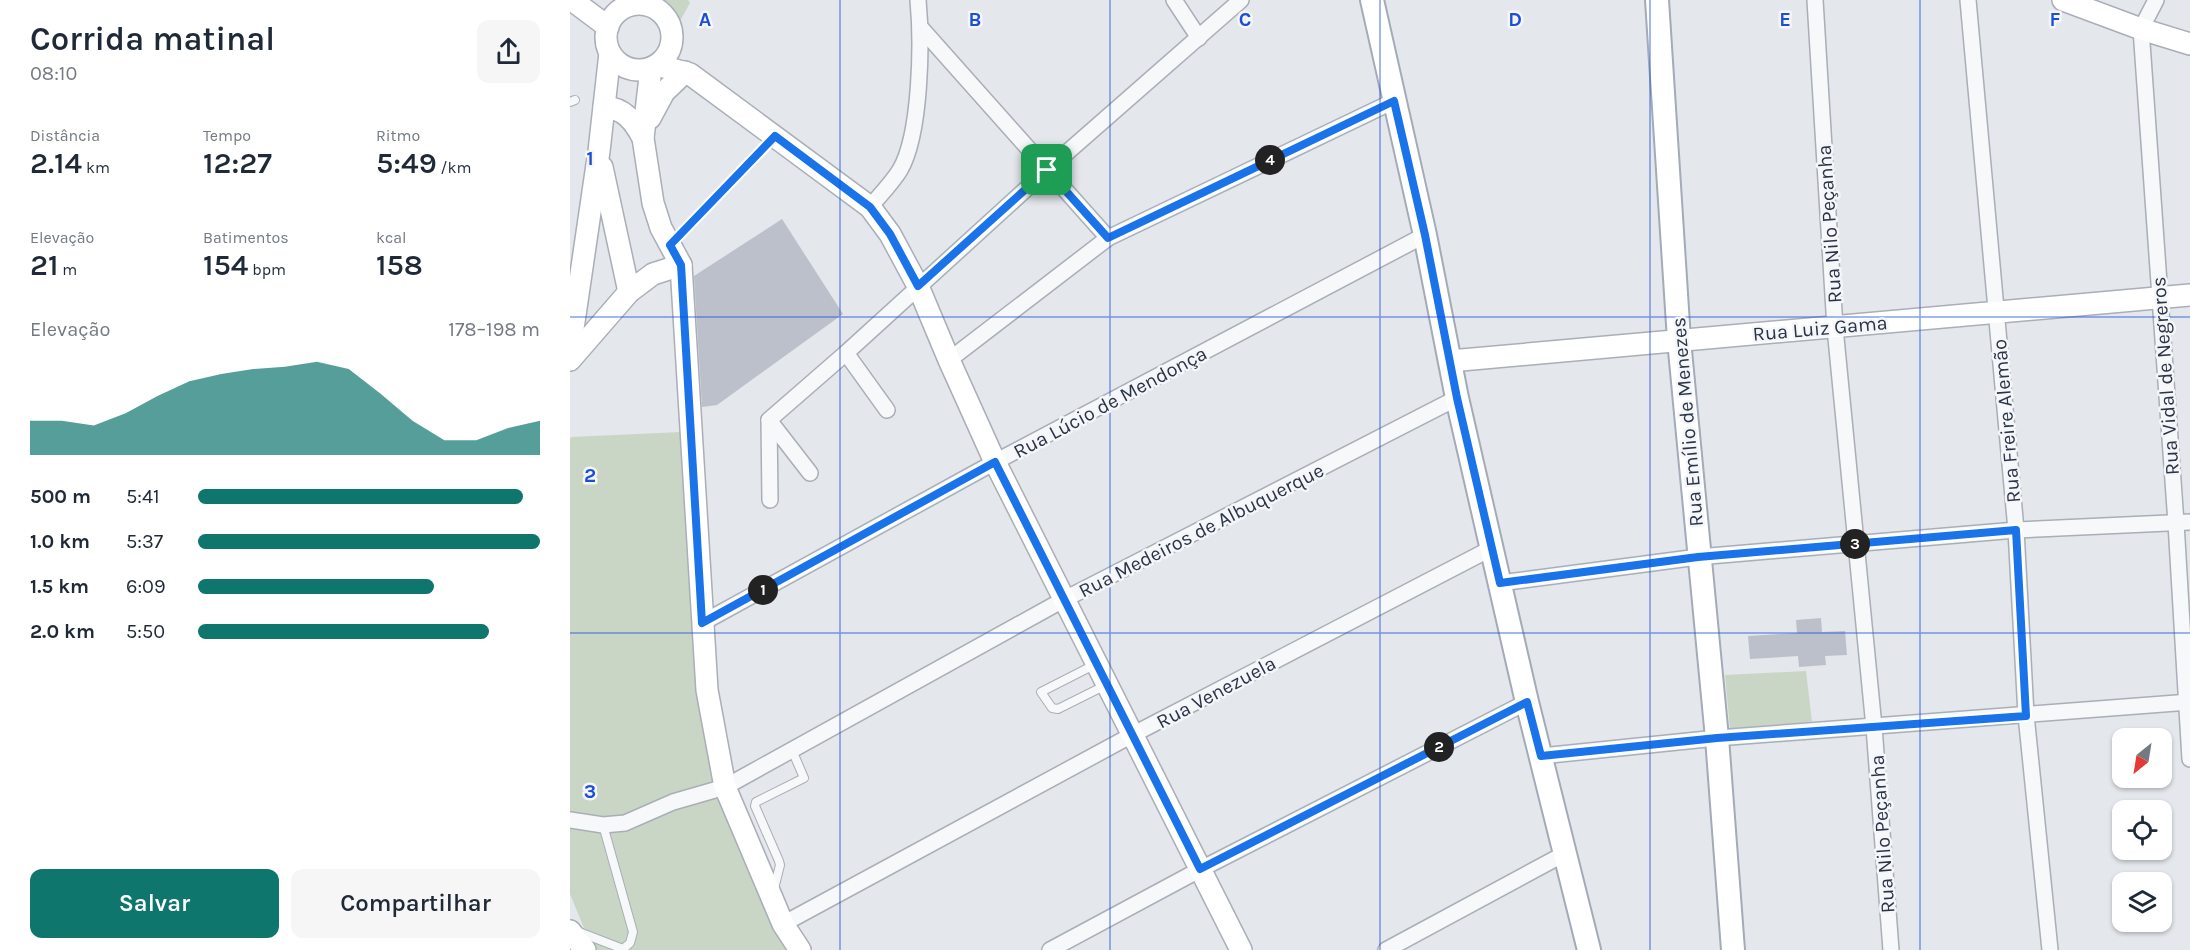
<!DOCTYPE html>
<html lang="pt">
<head>
<meta charset="utf-8">
<style>
  body { margin:0; font-family:Karla,sans-serif; background:#f6f6f7; color:#1f2937; height:100vh; display:flex; flex-direction:column; font-size:22px; white-space:nowrap }
  * { box-sizing:border-box; margin:0 }
  p { font-size:20px; color:#747a83 }
  .icon { flex:none; width:33px; height:33px; fill:none; stroke:currentColor; stroke-width:2; stroke-linecap:round; stroke-linejoin:round }
  .map { position:relative; flex:1; overflow:hidden }
  .drawer { display:flex; flex-direction:column; background:#fff; width:570px }
  .drawer>* { flex:none }
  .needle { width:39px; rotate:210deg }
  .buttons { position:absolute; left:1542px; top:728px; display:grid; gap:12px }
  .buttons a { display:grid; place-items:center; width:60px; height:60px; border-radius:12px; background:#fff; box-shadow:0 2px 4px #0004; font-size:30px }
  .pin { position:absolute; display:grid; place-items:center; width:51px; height:51px; color:#fff; margin:-26px; border-radius:12px; box-shadow:0 3px 9px #0006 }
  .km { position:absolute; width:30px; height:30px; margin:-15px; border-radius:50%; background:#222; color:#fff; font-size:16px; line-height:30px; text-align:center }
  .round { display:grid; place-items:center; flex:none; width:63px; height:63px; border-radius:12px; background:#f6f6f7 }
  .head { display:flex; align-items:center; justify-content:space-between; height:102px; padding:0 30px }
  h1 { font-size:33px; font-weight:600; line-height:45px }
  .stats { display:grid; grid-template-columns:repeat(3,1fr); gap:9px; height:102px; padding:6px 30px }
  .stats div { display:grid; align-content:center }
  .stats b { font-size:30px; font-weight:600 }
  .stats small { font-size:16px; font-weight:400 }
  .stats p { font-size:16px }
  .chart { height:168px; padding:12px 30px }
  .chart p { display:flex; justify-content:space-between }
  .chart svg { width:100%; height:108px; margin-top:6px; fill:#0f766e; opacity:.7 }
  .action { display:flex; gap:12px; margin-top:auto; padding:12px 30px }
  .action a { flex:1; height:69px; border-radius:12px; background:#0f766e; color:#fff; font-size:24px; font-weight:600; line-height:69px; text-align:center }
  .action a+a { background:#f6f6f7; color:#1f2937 }
  ul { padding:0 30px; list-style:none; font-size:20px }
  li { display:grid; grid-template-columns:96px 72px 1fr; align-items:center; height:45px }
  li i { height:15px; border-radius:8px; background:#0f766e }
  main { display:flex; flex:1; min-height:0 }
  .map>svg:first-child { display:block }
  .green { fill:#c9d6c5 }
  .building { fill:#bbc0ca }
  .lines { fill:none; stroke-linecap:round; stroke-linejoin:round }
  .lane-casing { stroke:#a9aeb7; stroke-width:10 }
  .street-casing { stroke:#a9aeb7; stroke-width:18 }
  .secondary-casing { stroke:#a9aeb7; stroke-width:24 }
  .primary-casing { stroke:#a3abb8; stroke-width:26 }
  .lane { stroke:#f7f8fa; stroke-width:8 }
  .street { stroke:#f7f8fa; stroke-width:15 }
  .secondary { stroke:#fff; stroke-width:21 }
  .primary { stroke:#fff; stroke-width:22 }
  .route-casing { stroke:#fff; stroke-width:12 }
  .route { stroke:#1a73e8; stroke-width:8 }
  .grid { fill:none; stroke:#1d4ed8; stroke-width:1.5; stroke-opacity:0.55 }
  .labels { text-anchor:middle; stroke-width:5; stroke-linejoin:round; paint-order:stroke }
  .street-label { font-size:20px; fill:#2b3445; stroke:#f4f6f9 }
  .grid-label { font-size:20px; text-anchor:middle; font-weight:bold; fill:#1d4ed8; stroke:#f4f6f9; stroke-width:5; stroke-linejoin:round; paint-order:stroke }
</style>
</head>
<body>
<main>
<section class="drawer">
<div class="head"><div><h1>Corrida matinal</h1><p>08:10</p></div><a class="round"><svg class="icon" aria-label="share" viewBox="0 0 24 24"><path d="M12 15V3M7 8l5-5 5 5M5 13v7h14v-7"/></svg></a></div>
<div class="stats">
<div><p>Distância</p><b>2.14<small> km</small></b></div>
<div><p>Tempo</p><b>12:27</b></div>
<div><p>Ritmo</p><b>5:49<small> /km</small></b></div>
</div>
<div class="stats">
<div><p>Elevação</p><b>21<small> m</small></b></div>
<div><p>Batimentos</p><b>154<small> bpm</small></b></div>
<div><p>kcal</p><b>158</b></div>
</div>
<div class="chart"><p><span>Elevação</span>178–198 m</p>
<svg viewBox="0 0 160 44" preserveAspectRatio="none"><path d="M0 44V30L10 30L20 32L30 27L40 20L50 14L60 11L70 9L80 8L90 6L100 9L110 19L120 30L130 38L140 38L150 33L160 30V44z"/></svg>
</div>
<ul>
<li><b>500 m</b>5:41<i style="width:95%"></i></li>
<li><b>1.0 km</b>5:37<i style="width:100%"></i></li>
<li><b>1.5 km</b>6:09<i style="width:69%"></i></li>
<li><b>2.0 km</b>5:50<i style="width:85%"></i></li>
</ul>
<div class="action"><a>Salvar</a><a>Compartilhar</a></div>
</section>
<div class="map">
<svg width="1620" height="950" viewBox="0 0 1620 950">
  <rect width="100%" height="100%" fill="#e4e7ec"/>
  <!-- green -->
  <g class="green">
    <path d="M93,0H118L120,3L110,21Z"/>
    <path d="M111,432L148,785L227,950H23L0,894V439L1,437Z"/>
    <path d="M1236,671L1242,722L1160,729L1155,675Z"/>
  </g>
  <!-- building -->
  <g class="building">
    <path d="M212,219L273,314L147,405L132,407L124,276Z"/>
    <path d="M1251,618L1252,632L1275,631L1277,655L1255,656L1256,665L1229,667L1228,656L1180,659L1178,636L1227,633L1226,620Z"/>
  </g>
  <g class="lines">
    <!-- lane casing -->
    <g class="lane-casing">
      <g id="lane">
        <path d="M0,102L5,100"/>
        <path d="M102,243L204,137"/>
        <path d="M524,665L471,692L482,708L488,709L536,685"/>
        <path d="M204,889L210,865L209,861L185,806L186,802L234,778L222,750"/>
        <path d="M9,932L53,949L60,943L63,932L33,825"/>
      </g>
    </g>
    <!-- street casing -->
    <g class="street-casing">
      <g id="street">
        <path d="M604,0L629,38"/>
        <path d="M1245,0L1265,328L1304,727L1321,950"/>
        <path d="M1398,0L1446,530L1456,715L1480,950"/>
        <path d="M1586,0L1571,29L1606,523L1620,759"/>
        <path d="M351,28L538,238"/>
        <path d="M300,207C310,195 322,183 330,170C351,134 352,42 348,0"/>
        <path d="M379,360L538,238L824,101"/>
        <path d="M317,410L276,353L477,170L671,0"/>
        <path d="M199,420L240,473"/>
        <path d="M200,500L199,420L276,353"/>
        <path d="M930,583L1128,557L1446,530L1620,522"/>
        <path d="M132,623L425,462L855,235"/>
        <path d="M971,756L1147,738L1620,702"/>
        <path d="M0,820L33,825L55,823L103,802L155,787L493,600L887,398"/>
        <path d="M213,924L562,735L922,548"/>
        <path d="M480,950L631,869L957,702"/>
        <path d="M816,950L994,854"/>
      </g>
    </g>
    <!-- secondary casing -->
    <g class="secondary-casing">
      <g id="secondary">
        <path d="M2,0L38,27"/>
        <path d="M1493,0L1571,29L1620,44"/>
        <circle cx="69" cy="37" r="33"/>
        <path d="M87,65L120,74L300,207L320,234L348,286L379,360L425,462L671,950"/>
        <path d="M81,68L73,138L83,203L91,228L111,265L137,690L155,787L213,924L230,950"/>
        <path d="M34,107C54,108 64,121 73,138"/>
        <path d="M80,118L94,92L115,72"/>
        <path d="M32,167L59,292"/>
        <path d="M0,349L29,151L40,53"/>
        <path d="M0,360L59,292L83,274L111,265"/>
        <path d="M880,361L1620,295"/>
        <path d="M0,931L15,950"/>
      </g>
    </g>
    <!-- primary casing -->
    <g class="primary-casing">
      <g id="primary">
        <path d="M802,0L855,235L887,398L957,702L1019,950"/>
        <path d="M1087,0L1109,340L1147,738L1163,950"/>
      </g>
    </g>
    <!-- lane -->
    <use href="#lane" class="lane"/>
    <!-- street -->
    <use href="#street" class="street"/>
    <!-- secondary -->
    <use href="#secondary" class="secondary"/>
    <!-- primary -->
    <use href="#primary" class="primary"/>
  </g>
  <g class="lines">
    <!-- route casing -->
    <g class="route-casing">
      <path id="route" d="M824,101L855,235L887,398L930,583L1128,557L1446,530L1456,716L1147,738L971,756L957,702L630,869L425,462L132,623L111,265L100,245L205,136L300,207L320,234L348,286L477,170L538,238Z"/>
    </g>
    <!-- route -->
    <use href="#route" class="route"/>
  </g>
  <!-- grid -->
  <path class="grid" d="M270,0V950M540,0V950M810,0V950M1080,0V950M1350,0V950M0,317H1620M0,633H1620"/>
  <g class="labels">
    <!-- street labels -->
    <g class="street-label">
      <text transform="translate(1259 224) rotate(-94)" y="7">Rua Nilo Peçanha</text>
      <text transform="translate(1250 328) rotate(-5)" y="7">Rua Luiz Gama</text>
      <text transform="translate(1595 376) rotate(-94)" y="7">Rua Vidal de Negreros</text>
      <text transform="translate(540 402) rotate(-28)" y="7">Rua Lúcio de Mendonça</text>
      <text transform="translate(1436 421) rotate(-95)" y="7">Rua Freire Alemão</text>
      <text transform="translate(1117 422) rotate(-95)" y="7">Rua Emílio de Menezes</text>
      <text transform="translate(631 530) rotate(-27)" y="7">Rua Medeiros de Albuquerque</text>
      <text transform="translate(646 692) rotate(-28)" y="7">Rua Venezuela</text>
      <text transform="translate(1312 834) rotate(-94)" y="7">Rua Nilo Peçanha</text>
    </g>
  </g>
  <g class="grid-label">
    <text x="135" y="26">A</text>
    <text x="405" y="26">B</text>
    <text x="675" y="26">C</text>
    <text x="945" y="26">D</text>
    <text x="1215" y="26">E</text>
    <text x="1485" y="26">F</text>
    <text x="20" y="165">1</text>
    <text x="20" y="482">2</text>
    <text x="20" y="798">3</text>
  </g>
</svg>
<div class="buttons">
<a><svg class="needle" viewBox="-14 -14 28 28"><path d="M0-13l5 13h-10z" fill="#e53935"/><path d="M0 13l5-13h-10z" fill="#747a83"/></svg></a>
<a><svg class="icon" aria-label="locate" viewBox="0 0 24 24"><circle cx="12" cy="12" r="6"/><path d="M12 2v4M12 18v4M2 12h4M18 12h4"/></svg></a>
<a><svg class="icon" aria-label="layers" viewBox="0 0 24 24"><path d="M12 4l9 5-9 5-9-5zM3 14l9 5 9-5"/></svg></a>
</div>
<div class="pin" style="left:477px;top:170px;background:#1e9e55"><svg class="icon" aria-label="arrive" viewBox="0 0 24 24"><path d="M6 21V4h12l-3 4 3 4H6"/></svg></div>
<b class="km" style="left:193px;top:590px">1</b>
<b class="km" style="left:869px;top:747px">2</b>
<b class="km" style="left:1285px;top:544px">3</b>
<b class="km" style="left:700px;top:160px">4</b>
</div>
</main>
</body>
</html>
